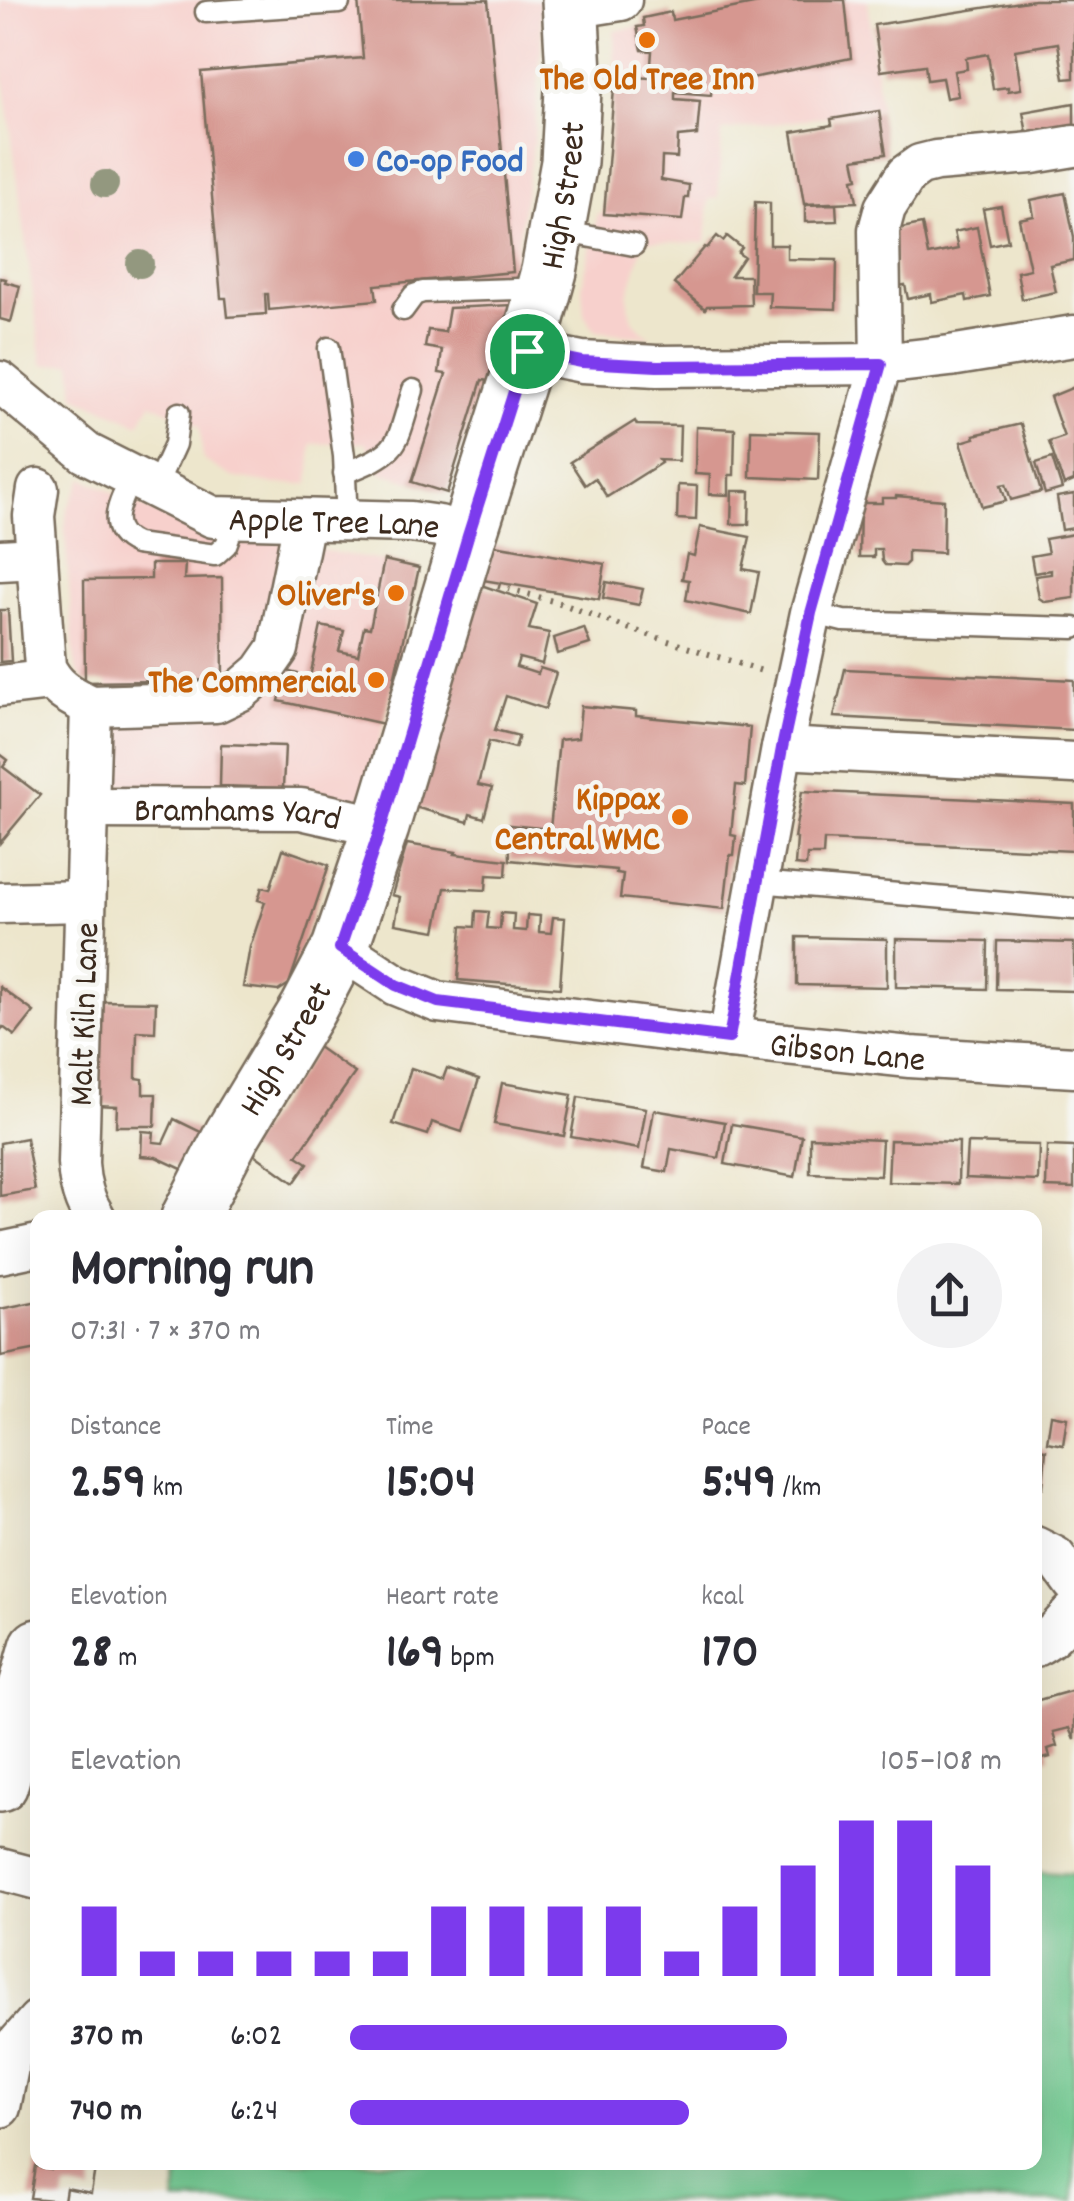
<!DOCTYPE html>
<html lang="en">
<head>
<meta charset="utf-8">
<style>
  body { margin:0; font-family:Dekko,sans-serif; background:#f2f2f3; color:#2b2b33; height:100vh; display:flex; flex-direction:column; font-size:38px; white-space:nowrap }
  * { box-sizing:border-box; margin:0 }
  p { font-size:32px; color:#7c7c81 }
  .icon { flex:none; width:55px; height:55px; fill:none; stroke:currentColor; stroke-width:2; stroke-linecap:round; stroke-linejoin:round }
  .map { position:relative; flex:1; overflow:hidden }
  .sheet { position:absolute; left:30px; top:1210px; width:1012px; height:960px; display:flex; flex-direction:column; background:#fff; border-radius:20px; box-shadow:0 10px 40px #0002 }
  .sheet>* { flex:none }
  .pin { position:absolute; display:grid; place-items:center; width:85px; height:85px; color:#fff; margin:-42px; border:5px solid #fff; border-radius:50%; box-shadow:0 2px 10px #0007 }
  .round { display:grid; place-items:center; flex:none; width:105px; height:105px; border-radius:52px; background:#f2f2f3 }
  .overview { display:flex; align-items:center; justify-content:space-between; height:170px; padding:0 40px }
  h1 { font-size:55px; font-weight:700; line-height:75px }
  .figures { display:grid; grid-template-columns:repeat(3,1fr); gap:15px; height:170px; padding:10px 40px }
  .figures div { display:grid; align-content:center }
  .figures b { font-size:50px; font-weight:700 }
  .figures small { font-size:28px; font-weight:400 }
  .figures p { font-size:28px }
  .chart { height:280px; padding:20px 40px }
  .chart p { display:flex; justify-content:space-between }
  .chart svg { width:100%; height:180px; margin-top:10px; stroke:#7c3aed; stroke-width:6 }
  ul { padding:0 40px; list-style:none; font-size:32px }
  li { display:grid; grid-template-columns:160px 120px 1fr; align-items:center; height:75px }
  li i { height:25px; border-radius:12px; background:#7c3aed }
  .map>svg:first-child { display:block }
  .built { fill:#f7d0cc }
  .green { fill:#6ec88e; stroke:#547956; stroke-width:2.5 }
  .building { fill:#d69790 }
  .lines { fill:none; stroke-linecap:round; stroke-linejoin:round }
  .lane-casing { stroke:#796c5b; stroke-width:25 }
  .street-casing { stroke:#796c5b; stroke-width:45 }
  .secondary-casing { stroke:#796c5b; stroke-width:60 }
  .path { stroke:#796c5b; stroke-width:6; stroke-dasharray:2.5 8; stroke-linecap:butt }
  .lane { stroke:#fff; stroke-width:20 }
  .street { stroke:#fff; stroke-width:40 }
  .secondary { stroke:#fff; stroke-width:55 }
  .tree { fill:#93987f }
  .route-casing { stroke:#fff; stroke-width:20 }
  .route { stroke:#7c3aed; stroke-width:12 }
  .food-dot { fill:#e8710a; stroke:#f6f6f2; stroke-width:4 }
  .shop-dot { fill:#3f7fe0; stroke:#f6f6f2; stroke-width:4 }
  .labels { text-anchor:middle; stroke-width:9; stroke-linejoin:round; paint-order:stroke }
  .food-label { font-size:35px; font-weight:bold; fill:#c56008; stroke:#f6f6f2; text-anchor:end }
  .shop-label { font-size:35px; font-weight:bold; fill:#366cbe; stroke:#f6f6f2; text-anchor:start }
  .street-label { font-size:35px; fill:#3b2a1e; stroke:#f6f6f2 }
</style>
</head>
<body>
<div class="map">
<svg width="1074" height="2201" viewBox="0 0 1074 2201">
  <rect width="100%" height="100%" fill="#f6f6f2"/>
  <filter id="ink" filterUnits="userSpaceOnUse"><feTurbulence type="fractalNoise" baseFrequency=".01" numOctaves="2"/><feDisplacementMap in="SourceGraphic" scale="20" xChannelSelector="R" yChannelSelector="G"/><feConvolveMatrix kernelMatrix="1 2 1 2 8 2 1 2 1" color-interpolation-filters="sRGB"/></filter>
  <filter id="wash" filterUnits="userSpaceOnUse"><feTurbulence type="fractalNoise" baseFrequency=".0048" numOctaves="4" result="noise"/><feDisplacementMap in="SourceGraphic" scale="40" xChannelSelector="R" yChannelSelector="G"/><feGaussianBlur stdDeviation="2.25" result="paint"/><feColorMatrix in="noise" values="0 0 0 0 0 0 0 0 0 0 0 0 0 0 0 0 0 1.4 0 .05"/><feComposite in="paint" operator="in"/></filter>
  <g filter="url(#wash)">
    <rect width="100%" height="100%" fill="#ede6cc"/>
    <!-- built -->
    <g class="built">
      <path d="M0,0H540L542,36L534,139L513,272L512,305L495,382L482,381L447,493L377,471L366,443L312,444L309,484H272L232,477L203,460L200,426L151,403L139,424L75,396L72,363L46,365L42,363L0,49Z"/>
      <path d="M774,0H868L880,109L722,131L718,198L709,199L706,243L644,241L628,295L629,308L633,320L641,330L652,337L595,331L584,314L582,287L598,213H604L615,76L614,31L644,26L643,18L671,12L673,20Z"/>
      <path d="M83,478L168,519L261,539L419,568L384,724L363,803L289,788L116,785L107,780L103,770L107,682H85L77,672L74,656L65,529L67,509Z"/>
    </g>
    <!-- green -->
    <path class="green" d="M1035,1872L1074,1874V2201H174L181,2162H1035Z"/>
    <g id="blocks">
      <!-- building -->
      <g class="building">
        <path d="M358,0H488L513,272L375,285L377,300L269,310L268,294H265L266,314L228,317L226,298H221L201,72L363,58Z"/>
        <path d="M774,0H845L851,58L712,86L711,95L675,92V99L700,101L697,135L678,137L677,158L662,157L661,180L689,185L688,198H685L682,220L604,214L615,76L650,78L652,51L642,50L637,27L644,26L643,18L671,12L672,20Z"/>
        <path d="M1034,0H1074V78L1064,79L1058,43L1015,50L1021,89L1008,91V87L993,89L988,54L966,58L967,69L954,71L958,96L946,98L942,78L927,80L925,65L881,71L874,25Z"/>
        <path d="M1074,103V132L1028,139L1023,112Z"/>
        <path d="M879,111L886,154L854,159L858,178L853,179L857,202L804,204L792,132L832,125L831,119Z"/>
        <path d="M1065,193L1074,237V260L1050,265L1056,292L1022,299L1017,272L1030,269L1019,219L1034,216L1031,200Z"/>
        <path d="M755,202L770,203V245H787V259L837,260L836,309L769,307L770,292H753Z"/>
        <path d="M836,204L837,221L805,222V205Z"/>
        <path d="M1001,206L1008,241L990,245L983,209Z"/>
        <path d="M922,224L928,255L958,249L954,232L977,227L990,296L967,301L966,295L932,302L931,294L908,299L905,285L897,286L891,230Z"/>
        <path d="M717,236L723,241L727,236L742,248L738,253L744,257L731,276H750L751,305L707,306L705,309L674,284L705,247L707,248Z"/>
        <path d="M0,278L6,279L5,282L20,286L11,322L0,319Z"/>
        <path d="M512,305L495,382L482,380L447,493L412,482L446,374L439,373L442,350L425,347L428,330L445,332L449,308Z"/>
        <path d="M1074,387V481L1064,485L1049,442L1064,437L1050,397Z"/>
        <path d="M635,421L637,425L680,426L679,461L659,460L661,463L607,497L595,478L585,485L570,462Z"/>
        <path d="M1021,424L1041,492L1011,500L1006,484L1001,485L1006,501L982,507L961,442L975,438L974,435Z"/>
        <path d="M696,427L735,429L734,475H729V495L709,494L710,475L695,474Z"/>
        <path d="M751,430L820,432L818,480L750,477Z"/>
        <path d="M1052,458L1062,489L1045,494L1036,463Z"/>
        <path d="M678,485L697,486L696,520L677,519Z"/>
        <path d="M732,491H750L749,524H731Z"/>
        <path d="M1074,494V528L1062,530L1057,497Z"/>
        <path d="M896,496L944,500L943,553L908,551V562L904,566L885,565L882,561L881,549H874V557H859L860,503H882V498H896Z"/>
        <path d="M700,527L750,537L743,569L759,572L751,614L686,600L689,580L682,579L687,554L694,556Z"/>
        <path d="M1074,534V598L1045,602L1039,598L1035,576L1051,574V570L1034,573L1031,556L1048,553L1045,539Z"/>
        <path d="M494,545L605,564L599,599L483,580Z"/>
        <path d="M384,560L419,568L384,724L279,701L286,671L310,677L321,626L344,631L339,651L358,655L364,627L370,628Z"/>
        <path d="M151,564H185L184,579L222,578L223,680L85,682L84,580L151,579Z"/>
        <path d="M606,582L643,589L639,605L603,598Z"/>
        <path d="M481,585L537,604L529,629L549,633L542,664L519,658L516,667L538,674L540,668L556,673L545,709L506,696L495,730L519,736L515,748L489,741L478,785L492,788L484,818L470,814L468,822L414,807Z"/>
        <path d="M0,610H8L11,661L0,662Z"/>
        <path d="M584,628L590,644L558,654L554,638Z"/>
        <path d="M845,669L1074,680V730L834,717Z"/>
        <path d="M581,706L636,711V716L750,727L745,786L736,785L731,835L736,836L734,855H730L724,909L620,898L623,874L616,873V870L510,860L509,825L550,829L559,740L578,738Z"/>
        <path d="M221,744L285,746L283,788L220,786Z"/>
        <path d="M0,754L8,760L3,767L40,795L0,843Z"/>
        <path d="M802,791L1074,804V851L824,840L823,855H807L806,866L795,865L797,839L794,838Z"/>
        <path d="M407,844L456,852L455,854L507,860L506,876L487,875L486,890L445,888L436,931L395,924L400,897L392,895Z"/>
        <path d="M283,849L329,865L289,984L278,991L243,987L250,947L265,902L258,900L262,887L270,889Z"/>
        <path d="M476,911L489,912L487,928L500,929L501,913L514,914L513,930L526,931L527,915L540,916L539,932L551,933L553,917L565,918L560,988L458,980L462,926L475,927Z"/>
        <path d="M797,937L887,939V987L797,985Z"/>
        <path d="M896,939L988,941L987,989L896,987Z"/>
        <path d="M997,941L1074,943V991L996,989Z"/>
        <path d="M0,987L34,1012L15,1036L3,1027L0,1031Z"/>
        <path d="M100,1001L156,1002L155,1032L137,1031L136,1078L143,1079V1094H156L155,1126H116L117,1106L97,1105Z"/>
        <path d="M318,1047L355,1073L297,1156L308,1163L294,1183L247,1149Z"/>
        <path d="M411,1068L443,1079L447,1068L479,1079L462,1132L432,1122L428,1135L393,1124Z"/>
        <path d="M502,1083L572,1095L564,1136L494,1124Z"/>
        <path d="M578,1097L646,1108L639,1149L571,1137Z"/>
        <path d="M654,1110L725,1122L719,1158L671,1149L667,1172L644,1168Z"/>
        <path d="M174,1119L203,1133L186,1171L156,1157L141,1156L142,1131L154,1132L153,1142L163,1143Z"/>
        <path d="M732,1124L802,1136L795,1177L725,1164Z"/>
        <path d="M810,1137L882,1140L880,1176L810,1173Z"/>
        <path d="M26,1138L35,1190L0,1196V1143Z"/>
        <path d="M890,1140L959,1142L958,1184L888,1182Z"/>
        <path d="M967,1143L1039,1145L1038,1181L965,1178Z"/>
        <path d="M1047,1146L1074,1147V1188L1046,1187Z"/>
        <path d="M38,1301V1349L1,1356L0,1309Z"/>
        <path d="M1051,1415L1067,1418L1063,1445L1047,1442Z"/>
        <path d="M1035,1449L1046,1450L1043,1487L1035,1486Z"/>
        <path d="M1074,1690V1740L1069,1728L1053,1732L1057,1746L1048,1749L1050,1757L1035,1761V1701Z"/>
        <path d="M51,2162H96L91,2193L66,2188L64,2201L30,2198L35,2166L50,2169Z"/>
      </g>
    </g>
  </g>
  <g filter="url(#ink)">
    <use href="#blocks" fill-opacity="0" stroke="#796c5b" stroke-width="2.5"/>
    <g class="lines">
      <!-- lane casing -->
      <g class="lane-casing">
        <g id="lane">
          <path d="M206,12L339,3V0"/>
          <path d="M560,231L634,245"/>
          <path d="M403,310L414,295L423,292L517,289L540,297"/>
          <path d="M329,348L344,456L347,521"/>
          <path d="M344,473C403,450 395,447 413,390"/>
          <path d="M132,476C121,501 102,529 136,544L215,555L226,545L236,518"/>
          <path d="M155,488L175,444L179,413"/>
          <path d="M811,613L843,621L1074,628"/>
          <path d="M758,882L1074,909"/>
        </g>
      </g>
      <!-- street casing -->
      <g class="street-casing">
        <g id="street">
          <path d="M571,8L621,0"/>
          <path d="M527,351L582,362L657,366L881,364L950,356L1074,336"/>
          <path id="s1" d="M0,382L86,453L213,517L411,522L439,526L468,536"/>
          <path d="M38,489L34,516L45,667C55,689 71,696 91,706L78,1163C79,1183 83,1200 95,1218"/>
          <path d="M0,560L37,558"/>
          <path d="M0,686L51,680"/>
          <path d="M91,706L216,702L241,690L262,672L278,649L304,521"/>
          <path d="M782,748L1074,763"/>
          <path id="s2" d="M90,808L301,809L381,827"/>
          <path d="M0,903L85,901"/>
          <path id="s3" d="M340,948L396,985L438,1002L729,1038L910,1057L1074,1067"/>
          <path d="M729,1038L782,748L811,613L881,364L879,230L885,208L906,175L920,165L936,161L1032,153L1074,146"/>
          <path d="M0,1253L38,1245"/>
          <path d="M1035,1547L1055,1557L1074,1583"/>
          <path d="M1035,1646C1055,1636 1059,1627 1074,1612"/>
          <path d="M0,1869L38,1879"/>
          <path d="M0,2107L11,2052L38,2021"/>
        </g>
      </g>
      <!-- secondary casing -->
      <g class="secondary-casing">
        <g id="secondary">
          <path id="s4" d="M189,1218L232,1135L308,1009L340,948L381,827L468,536L527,351L549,271L569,162L574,72L570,0"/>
          <path d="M0,1784L38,1647"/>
        </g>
      </g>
      <!-- path -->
      <path class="path" d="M498,586L560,603L624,627L762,671"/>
      <!-- lane -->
      <use href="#lane" class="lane"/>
      <!-- street -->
      <use href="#street" class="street"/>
      <!-- secondary -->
      <use href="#secondary" class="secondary"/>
    </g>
    <!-- trees -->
    <g class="tree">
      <circle cx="105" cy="184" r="14"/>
      <circle cx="140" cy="264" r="14"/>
    </g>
  </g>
  <g class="lines" filter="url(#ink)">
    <!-- route casing -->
    <g class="route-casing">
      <path id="route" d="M527,351L582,362L657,366L881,364L811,613L782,748L729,1038L438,1002L396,985L340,948L381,827L468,536Z"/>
    </g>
    <!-- route -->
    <use href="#route" class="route"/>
  </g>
  <!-- markers -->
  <g class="food-dot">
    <circle cx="647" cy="40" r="10"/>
    <circle cx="396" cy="593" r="10"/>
    <circle cx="376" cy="680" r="10"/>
    <circle cx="680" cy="817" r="10"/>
  </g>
  <circle class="shop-dot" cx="356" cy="159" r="10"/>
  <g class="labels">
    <!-- food labels -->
    <g class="food-label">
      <text x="647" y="89" text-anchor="middle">The Old Tree Inn</text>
      <text x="376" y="605">Oliver's</text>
      <text x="356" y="692">The Commercial</text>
      <text x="660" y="809">Kippax<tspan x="660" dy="40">Central WMC</tspan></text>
    </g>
    <!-- shop labels -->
    <g class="shop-label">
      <text x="376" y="171">Co-op Food</text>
    </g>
    <!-- street labels -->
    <g class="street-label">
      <text dy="12" stroke="none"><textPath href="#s4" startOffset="1095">High Street</textPath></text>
      <text dy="12" stroke="none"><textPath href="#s1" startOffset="375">Apple Tree Lane</textPath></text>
      <text dy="12" stroke="none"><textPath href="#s2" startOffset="148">Bramhams Yard</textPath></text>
      <text transform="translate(82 1014) rotate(-88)" y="12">Malt Kiln Lane</text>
      <text dy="12" stroke="none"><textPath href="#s4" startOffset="195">High Street</textPath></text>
      <text dy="12" stroke="none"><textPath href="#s3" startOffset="525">Gibson Lane</textPath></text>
    </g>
  </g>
</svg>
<div class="pin" style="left:527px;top:351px;background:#1e9e55"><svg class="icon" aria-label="arrive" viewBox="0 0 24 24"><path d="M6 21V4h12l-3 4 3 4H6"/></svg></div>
<section class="sheet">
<div class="overview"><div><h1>Morning run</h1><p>07:31 · 7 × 370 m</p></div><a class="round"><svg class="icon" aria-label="share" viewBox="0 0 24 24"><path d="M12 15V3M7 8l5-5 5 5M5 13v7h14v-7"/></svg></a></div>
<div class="figures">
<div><p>Distance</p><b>2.59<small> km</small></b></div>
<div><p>Time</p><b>15:04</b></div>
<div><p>Pace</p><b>5:49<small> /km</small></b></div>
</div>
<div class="figures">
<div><p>Elevation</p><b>28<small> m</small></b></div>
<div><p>Heart rate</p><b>169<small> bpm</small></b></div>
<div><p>kcal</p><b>170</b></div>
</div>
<div class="chart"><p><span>Elevation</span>105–108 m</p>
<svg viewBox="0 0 160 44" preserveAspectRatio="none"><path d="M5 44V27M15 44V38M25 44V38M35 44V38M45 44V38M55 44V38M65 44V27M75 44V27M85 44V27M95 44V27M105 44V38M115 44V27M125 44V17M135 44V6M145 44V6M155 44V17"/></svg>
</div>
<ul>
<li><b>370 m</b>6:02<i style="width:67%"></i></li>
<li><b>740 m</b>6:24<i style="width:52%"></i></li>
</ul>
</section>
</div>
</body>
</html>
